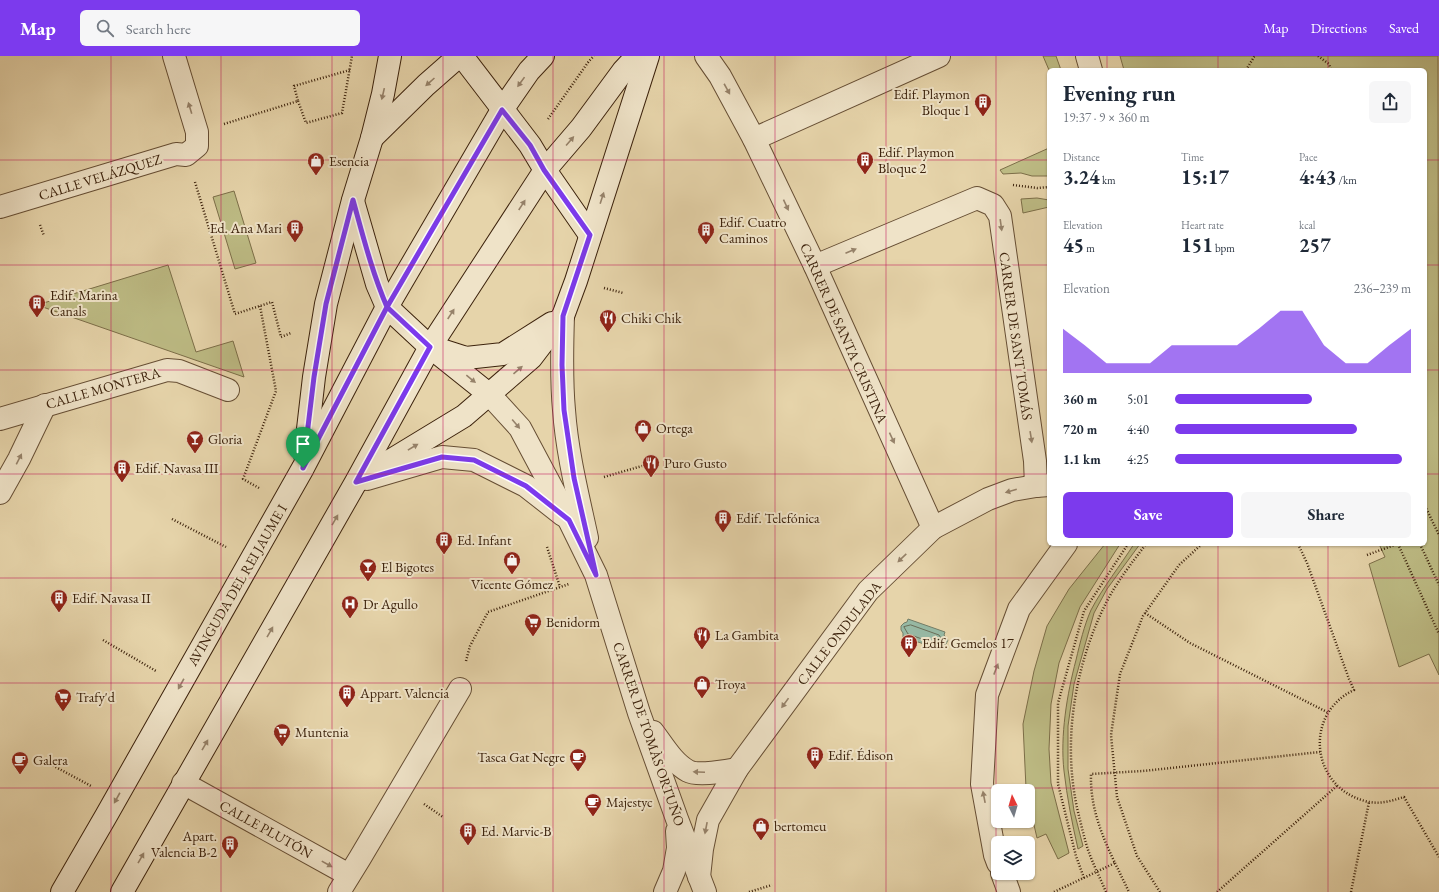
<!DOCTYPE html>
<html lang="en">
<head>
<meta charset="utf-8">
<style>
  body { margin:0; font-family:"EB Garamond",serif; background:#f6f6f7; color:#1f2937; height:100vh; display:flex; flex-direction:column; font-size:15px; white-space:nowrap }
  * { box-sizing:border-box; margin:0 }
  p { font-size:13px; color:#747a83 }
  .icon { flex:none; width:22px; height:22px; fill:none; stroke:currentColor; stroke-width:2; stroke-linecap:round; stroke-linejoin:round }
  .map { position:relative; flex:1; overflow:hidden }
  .sheet { position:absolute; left:1047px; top:12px; width:380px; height:478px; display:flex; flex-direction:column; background:#fff; border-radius:6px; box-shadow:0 1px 3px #0004 }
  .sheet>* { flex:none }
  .needle { width:26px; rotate:355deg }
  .fabs { position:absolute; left:991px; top:728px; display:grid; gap:8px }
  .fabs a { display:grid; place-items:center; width:44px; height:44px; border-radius:6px; background:#fff; box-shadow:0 1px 3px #0004; font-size:20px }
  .pin { position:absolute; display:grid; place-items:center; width:34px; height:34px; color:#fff; margin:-41px -17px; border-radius:50% 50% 50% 0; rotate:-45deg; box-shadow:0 0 4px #0007 }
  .pin .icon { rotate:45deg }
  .round { display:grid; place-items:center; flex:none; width:42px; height:42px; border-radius:6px; background:#f6f6f7 }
  .head { display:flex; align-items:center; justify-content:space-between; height:68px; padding:0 16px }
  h1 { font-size:22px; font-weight:700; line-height:30px }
  .stats { display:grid; grid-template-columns:repeat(3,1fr); gap:6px; height:68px; padding:4px 16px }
  .stats div { display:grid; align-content:center }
  .stats b { font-size:20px; font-weight:700 }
  .stats small { font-size:11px; font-weight:400 }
  .stats p { font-size:11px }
  .chart { height:112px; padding:8px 16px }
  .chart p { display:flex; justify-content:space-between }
  .chart svg { width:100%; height:72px; margin-top:4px; fill:#7c3aed; opacity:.7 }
  .cta { display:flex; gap:8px; margin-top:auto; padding:8px 16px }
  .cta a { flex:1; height:46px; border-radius:6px; background:#7c3aed; color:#fff; font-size:16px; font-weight:700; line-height:46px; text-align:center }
  .cta a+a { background:#f6f6f7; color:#1f2937 }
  ul { padding:0 16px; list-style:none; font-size:13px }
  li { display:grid; grid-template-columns:64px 48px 1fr; align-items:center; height:30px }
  li i { height:10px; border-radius:5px; background:#7c3aed }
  header { display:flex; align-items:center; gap:24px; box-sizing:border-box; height:56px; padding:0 20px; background:#7c3aed; color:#fff }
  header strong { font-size:19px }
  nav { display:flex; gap:22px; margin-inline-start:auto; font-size:14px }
  .search { width:280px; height:36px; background:#f6f6f7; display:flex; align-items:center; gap:10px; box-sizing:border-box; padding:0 14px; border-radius:6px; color:#747a83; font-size:15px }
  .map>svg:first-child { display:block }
  .green { fill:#bdbb84; stroke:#7c6e48 }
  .water { fill:#97b9a4; stroke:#737d67 }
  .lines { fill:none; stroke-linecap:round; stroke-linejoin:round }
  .shore { stroke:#6a6e58; stroke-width:1 }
  .minor-casing { stroke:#664e34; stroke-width:24 }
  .secondary-casing { stroke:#3c220c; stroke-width:24 }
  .path { stroke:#3c220c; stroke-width:2.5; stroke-dasharray:1 2; stroke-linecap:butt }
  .minor { stroke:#efe3c8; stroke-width:22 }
  .secondary { stroke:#efe3c8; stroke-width:22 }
  .oneway { fill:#96826a }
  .route-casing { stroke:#fff; stroke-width:8 }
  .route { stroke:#7c3aed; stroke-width:5 }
  .grid { fill:none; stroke:#c2185b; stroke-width:1; stroke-opacity:0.55 }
  .labels { text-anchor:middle; stroke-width:4; stroke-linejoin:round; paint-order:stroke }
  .poi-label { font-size:14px; fill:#3c220c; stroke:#efe3c8; text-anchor:start }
  .street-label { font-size:14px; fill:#3c220c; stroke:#efe3c8 }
</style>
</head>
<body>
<header>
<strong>Map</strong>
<div class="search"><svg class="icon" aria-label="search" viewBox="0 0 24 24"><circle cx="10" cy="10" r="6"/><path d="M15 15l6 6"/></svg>Search here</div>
<nav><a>Map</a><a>Directions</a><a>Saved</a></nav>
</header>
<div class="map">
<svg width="1439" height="836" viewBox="0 0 1439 836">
  <rect width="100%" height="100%" fill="#e6d4aa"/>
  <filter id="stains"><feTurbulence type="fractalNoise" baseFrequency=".005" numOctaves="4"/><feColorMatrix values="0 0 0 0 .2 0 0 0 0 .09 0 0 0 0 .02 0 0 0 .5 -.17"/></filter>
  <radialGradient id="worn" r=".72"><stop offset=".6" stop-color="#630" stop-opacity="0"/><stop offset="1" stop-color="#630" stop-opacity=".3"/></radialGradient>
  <!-- green -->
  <g class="green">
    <path d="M1043,0H1056L1061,14H1049Z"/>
    <path d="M1120,0H1438L1439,619L1429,598L1399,611L1369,508L1385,501L1379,488H1425V14H1124Z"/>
    <path d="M1049,92V120H1032L1021,117L1003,118L1000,114Z"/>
    <path d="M234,135L256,207L235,213L213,141Z"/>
    <path d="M1037,142L1049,144V151L1023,157L1021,143Z"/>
    <path d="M168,209L196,296L233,285L244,321L37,249Z"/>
    <path d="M1105,488H1120L1080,551L1059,607L1051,648L1049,693L1051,727L1069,797L1058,803L1046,778L1037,782L1028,743V735H1026V732L1023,668L1034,615L1047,570L1069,533Z"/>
    <path d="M1134,488H1140L1107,533L1094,557L1074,628L1068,670V713L1074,755L1083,790L1078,793C1072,767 1067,741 1064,715C1060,680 1067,638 1076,604C1080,587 1084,570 1091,554C1103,531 1120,510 1134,488Z"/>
  </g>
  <!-- water -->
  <path class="water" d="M908,563L945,576L944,579L948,584L946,588L940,590L939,593L903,581V577L901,574V570L904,567L907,566Z"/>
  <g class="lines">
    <!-- shore -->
    <path class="shore" d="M911,569L939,579L943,585L936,588L908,578L904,571Z"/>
    <!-- minor casing -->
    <g class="minor-casing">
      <g id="minor">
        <path d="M706,0L720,20L754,83L815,210L933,472"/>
        <path d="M1087,0L1091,14"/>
        <path d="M754,83L939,0"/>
        <path d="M0,151L176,98L186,99L197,90V76L174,0"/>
        <path d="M815,210L977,142L993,149L1000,160L1035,405L1036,430"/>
        <path d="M563,260C562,291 561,323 564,354C567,397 578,440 587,482"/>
        <path d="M490,339L520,372L569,464L596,519L639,657L677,763L705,836"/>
        <path d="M0,363L167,314L179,315L228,334"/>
        <path d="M367,423L442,401L474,404L526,430L563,459"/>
        <path d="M0,437L19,403L45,349"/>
        <path d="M653,676C663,689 673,707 688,715C697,720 727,715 737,713"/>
        <path d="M183,727L349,819"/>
        <path d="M998,807L995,799L982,728L987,639L1019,553L1066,488"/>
        <path d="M1002,817L1009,836"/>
        <path d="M699,821L702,793L708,764L737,713L868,535L933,472L988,443L1012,434L1036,430L1049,429"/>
        <path d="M339,836L360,802L460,633"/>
        <path d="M665,836L674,815L678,792L677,775"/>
      </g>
    </g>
    <!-- secondary casing -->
    <g class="secondary-casing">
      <g id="secondary">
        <path d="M462,0L530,89L545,114L590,179"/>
        <path d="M372,82L426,29L459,0"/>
        <path d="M353,145L377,228L387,251L430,291L490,339"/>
        <path d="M441,294L466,302L503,298L552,267"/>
        <path d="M305,399L314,321L326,248L353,144L372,82L383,38L390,0"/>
        <path d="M357,425L464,360L531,302L563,260L576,225L648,0"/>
        <path d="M62,836L106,760L303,412L387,251L502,54L529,15L543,0"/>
        <path d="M122,836L356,426L430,291L545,114L581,72L623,15L637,0"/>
      </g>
    </g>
    <!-- path -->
    <g class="path">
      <path d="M1318,0L1329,8L1331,14"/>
      <path d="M1246,14L1254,1L1256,0"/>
      <path d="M298,45L306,67L342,57L352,0"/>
      <path d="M548,63L589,5L594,0"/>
      <path d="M224,68L298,45L294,30L350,14"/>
      <path d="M195,126L235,258L272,246L281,281L291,277"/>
      <path d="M1013,129L1037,132L1049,131"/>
      <path d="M40,169L44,180"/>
      <path d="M604,232L623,237"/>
      <path d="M604,421L642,410"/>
      <path d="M259,432L243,423L276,335L260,250"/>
      <path d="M1425,450L1439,479"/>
      <path d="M172,463L226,491"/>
      <path d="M1298,488L1307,507L1349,623L1354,634C1303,658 1311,731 1365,745C1379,749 1391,745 1404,741L1439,801"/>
      <path d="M1398,488L1439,578"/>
      <path d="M1420,488L1439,529"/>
      <path d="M547,491L560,531"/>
      <path d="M1367,499L1397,488"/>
      <path d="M1145,557L1190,587L1329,657"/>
      <path d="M103,584L156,615"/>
      <path d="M466,605L470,590L488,556L569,528"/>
      <path d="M37,701L91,730"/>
      <path d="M424,748L443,761"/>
      <path d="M1115,807L1129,836"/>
      <path d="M1084,822L1076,800L1058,728V647L1084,555L1128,488"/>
      <path d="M749,836L772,829"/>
      <path d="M1054,836L1115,807C1101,778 1090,750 1091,718L1143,715L1320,696"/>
      <path d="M1106,836C1100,822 1093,808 1088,794C1084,781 1081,768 1078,756C1062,688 1074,613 1104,551C1115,528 1131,508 1146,488"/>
      <path d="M1160,836L1137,800L1117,741L1111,679L1120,618L1143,560L1179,509L1202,488"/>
      <path d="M1217,836L1338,729"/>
      <path d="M1351,836L1369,746"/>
    </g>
    <!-- minor -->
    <use href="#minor" class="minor"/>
    <!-- secondary -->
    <use href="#secondary" class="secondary"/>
  </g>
  <!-- one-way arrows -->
  <defs><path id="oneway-solid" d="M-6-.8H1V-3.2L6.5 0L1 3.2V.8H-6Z"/></defs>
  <g class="oneway">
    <use href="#oneway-solid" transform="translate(430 26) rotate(138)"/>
    <use href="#oneway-solid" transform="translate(521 26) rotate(126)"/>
    <use href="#oneway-solid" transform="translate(727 33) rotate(61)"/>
    <use href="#oneway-solid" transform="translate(383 38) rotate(103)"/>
    <use href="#oneway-solid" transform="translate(190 52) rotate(-107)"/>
    <use href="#oneway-solid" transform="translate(570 85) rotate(-49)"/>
    <use href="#oneway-solid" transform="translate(602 142) rotate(-72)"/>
    <use href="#oneway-solid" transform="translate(522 149) rotate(-57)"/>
    <use href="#oneway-solid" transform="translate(786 149) rotate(65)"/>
    <use href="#oneway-solid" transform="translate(1001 169) rotate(82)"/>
    <use href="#oneway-solid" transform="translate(851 195) rotate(-23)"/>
    <use href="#oneway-solid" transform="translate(451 258) rotate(-57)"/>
    <use href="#oneway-solid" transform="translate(518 314) rotate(-41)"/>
    <use href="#oneway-solid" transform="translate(471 323) rotate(39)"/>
    <use href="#oneway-solid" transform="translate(516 368) rotate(50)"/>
    <use href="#oneway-solid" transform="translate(1031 381) rotate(81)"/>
    <use href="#oneway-solid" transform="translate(892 382) rotate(65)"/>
    <use href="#oneway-solid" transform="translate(413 391) rotate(-31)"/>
    <use href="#oneway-solid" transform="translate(19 403) rotate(-63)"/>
    <use href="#oneway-solid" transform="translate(1011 435) rotate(164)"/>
    <use href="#oneway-solid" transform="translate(335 464) rotate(-60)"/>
    <use href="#oneway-solid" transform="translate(902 502) rotate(136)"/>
    <use href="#oneway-solid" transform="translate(270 576) rotate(-60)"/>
    <use href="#oneway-solid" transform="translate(996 613) rotate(-69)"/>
    <use href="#oneway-solid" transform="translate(181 628) rotate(119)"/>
    <use href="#oneway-solid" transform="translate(785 647) rotate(126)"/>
    <use href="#oneway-solid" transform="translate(205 689) rotate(-60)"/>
    <use href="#oneway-solid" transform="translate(699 716) rotate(-178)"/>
    <use href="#oneway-solid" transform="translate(984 741) rotate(-101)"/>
    <use href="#oneway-solid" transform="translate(117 742) rotate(119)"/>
    <use href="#oneway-solid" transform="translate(706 772) rotate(101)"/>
    <use href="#oneway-solid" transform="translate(141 802) rotate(-60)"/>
    <use href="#oneway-solid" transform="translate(327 808) rotate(29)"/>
  </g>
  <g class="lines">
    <!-- route casing -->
    <g class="route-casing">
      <path id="route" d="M303,412L387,251L430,291L356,426L442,401L474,404L526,430L569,464L596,519L574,422L564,354L562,309L563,260L590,179L544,114L530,89L502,54L387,251C372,216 363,180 353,144L326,248L314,321L303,412"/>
    </g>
    <!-- route -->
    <use href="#route" class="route"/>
  </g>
  <!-- grid -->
  <path class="grid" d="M111,0V836M221,0V836M332,0V836M443,0V836M553,0V836M664,0V836M775,0V836M886,0V836M996,0V836M1107,0V14M1218,0V14M1328,0V14M0,104H1049M1425,104H1439M0,209H1049M1425,209H1439M0,314H1049M1425,314H1439M0,418H1049M1425,418H1439M1107,488V836M1218,488V836M1328,488V836M0,522H1439M0,627H1439M0,732H1439"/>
  <!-- icons -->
  <defs>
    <g id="building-pin" transform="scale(0.9)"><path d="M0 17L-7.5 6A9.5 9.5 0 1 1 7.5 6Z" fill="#8f2418" stroke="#efe3c8"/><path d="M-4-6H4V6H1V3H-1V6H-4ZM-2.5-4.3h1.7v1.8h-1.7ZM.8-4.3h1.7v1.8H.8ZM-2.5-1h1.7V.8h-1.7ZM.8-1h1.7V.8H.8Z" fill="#fff"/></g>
    <g id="shop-pin" transform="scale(0.9)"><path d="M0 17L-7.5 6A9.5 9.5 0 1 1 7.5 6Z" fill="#8f2418" stroke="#efe3c8"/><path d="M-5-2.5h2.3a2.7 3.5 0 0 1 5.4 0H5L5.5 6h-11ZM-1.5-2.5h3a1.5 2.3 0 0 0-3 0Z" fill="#fff"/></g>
    <g id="restaurant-pin" transform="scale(0.9)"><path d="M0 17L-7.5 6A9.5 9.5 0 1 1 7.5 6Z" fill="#8f2418" stroke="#efe3c8"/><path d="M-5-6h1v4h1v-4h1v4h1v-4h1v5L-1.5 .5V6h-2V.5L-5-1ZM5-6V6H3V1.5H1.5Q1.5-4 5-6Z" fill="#fff"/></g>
    <g id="bar-pin" transform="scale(0.9)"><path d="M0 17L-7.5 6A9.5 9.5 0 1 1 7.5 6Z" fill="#8f2418" stroke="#efe3c8"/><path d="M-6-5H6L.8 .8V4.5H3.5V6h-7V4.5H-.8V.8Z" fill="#fff"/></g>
    <g id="hospital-pin" transform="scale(0.9)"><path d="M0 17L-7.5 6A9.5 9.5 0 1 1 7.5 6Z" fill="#8f2418" stroke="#efe3c8"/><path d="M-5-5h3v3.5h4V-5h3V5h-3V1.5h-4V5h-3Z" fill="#fff"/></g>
    <g id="supermarket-pin" transform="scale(0.9)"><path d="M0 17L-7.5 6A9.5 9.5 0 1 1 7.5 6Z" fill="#8f2418" stroke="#efe3c8"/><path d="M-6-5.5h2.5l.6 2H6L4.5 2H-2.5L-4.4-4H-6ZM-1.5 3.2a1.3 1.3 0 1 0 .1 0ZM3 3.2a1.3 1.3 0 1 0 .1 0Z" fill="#fff"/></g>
    <g id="cafe-pin" transform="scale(0.9)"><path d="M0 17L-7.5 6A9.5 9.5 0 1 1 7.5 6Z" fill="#8f2418" stroke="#efe3c8"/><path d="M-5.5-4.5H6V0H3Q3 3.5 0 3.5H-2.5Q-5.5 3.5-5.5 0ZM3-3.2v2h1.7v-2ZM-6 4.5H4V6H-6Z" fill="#fff"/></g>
  </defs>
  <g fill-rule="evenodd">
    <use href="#building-pin" x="983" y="46"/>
    <use href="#building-pin" x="865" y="104"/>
    <use href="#shop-pin" x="316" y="105"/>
    <use href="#building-pin" x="295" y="172"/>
    <use href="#building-pin" x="706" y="174"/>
    <use href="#building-pin" x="37" y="247"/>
    <use href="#restaurant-pin" x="608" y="262"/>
    <use href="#shop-pin" x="643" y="372"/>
    <use href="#bar-pin" x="195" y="383"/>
    <use href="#restaurant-pin" x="651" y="407"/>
    <use href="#building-pin" x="122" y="412"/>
    <use href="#building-pin" x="723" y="462"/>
    <use href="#building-pin" x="444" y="484"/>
    <use href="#shop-pin" x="512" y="504"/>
    <use href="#bar-pin" x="368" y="511"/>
    <use href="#building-pin" x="59" y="542"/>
    <use href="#hospital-pin" x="350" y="548"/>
    <use href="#supermarket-pin" x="533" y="566"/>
    <use href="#restaurant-pin" x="702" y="579"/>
    <use href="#building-pin" x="909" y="587"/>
    <use href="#shop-pin" x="702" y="628"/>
    <use href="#building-pin" x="347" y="637"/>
    <use href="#supermarket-pin" x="63" y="641"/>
    <use href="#supermarket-pin" x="282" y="676"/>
    <use href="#building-pin" x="815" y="699"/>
    <use href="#cafe-pin" x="578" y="701"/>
    <use href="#cafe-pin" x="20" y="704"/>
    <use href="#cafe-pin" x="593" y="746"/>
    <use href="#shop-pin" x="761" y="770"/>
    <use href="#building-pin" x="468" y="775"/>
    <use href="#building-pin" x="230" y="788"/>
  </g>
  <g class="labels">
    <!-- poi labels -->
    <g class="poi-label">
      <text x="970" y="43" text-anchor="end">Edif. Playmon<tspan x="970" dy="16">Bloque 1</tspan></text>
      <text x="878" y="101">Edif. Playmon<tspan x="878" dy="16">Bloque 2</tspan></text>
      <text x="329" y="110">Esencia</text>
      <text x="719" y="171">Edif. Cuatro<tspan x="719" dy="16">Caminos</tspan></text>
      <text x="282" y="177" text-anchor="end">Ed. Ana Mari</text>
      <text x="50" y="244">Edif. Marina<tspan x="50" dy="16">Canals</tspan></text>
      <text x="621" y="267">Chiki Chik</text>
      <text x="656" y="377">Ortega</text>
      <text x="208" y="388">Gloria</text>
      <text x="664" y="412">Puro Gusto</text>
      <text x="135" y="417">Edif. Navasa III</text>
      <text x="736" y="467">Edif. Telefónica</text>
      <text x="457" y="489">Ed. Infant</text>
      <text x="381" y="516">El Bigotes</text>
      <text x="512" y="533" text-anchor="middle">Vicente Gómez</text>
      <text x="72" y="547">Edif. Navasa II</text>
      <text x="363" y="553">Dr Agullo</text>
      <text x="546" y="571">Benidorm</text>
      <text x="715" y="584">La Gambita</text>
      <text x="922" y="592">Edif. Gemelos 17</text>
      <text x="715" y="633">Troya</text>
      <text x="360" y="642">Appart. Valencia</text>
      <text x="76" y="646">Trafy'd</text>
      <text x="295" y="681">Muntenia</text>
      <text x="828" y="704">Edif. Édison</text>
      <text x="565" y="706" text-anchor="end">Tasca Gat Negre</text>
      <text x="33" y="709">Galera</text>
      <text x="606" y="751">Majestyc</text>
      <text x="774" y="775">bertomeu</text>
      <text x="481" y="780">Ed. Marvic-B</text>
      <text x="217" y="785" text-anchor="end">Apart.<tspan x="217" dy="16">Valencia B-2</tspan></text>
    </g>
    <!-- street labels -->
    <g class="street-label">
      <text transform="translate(100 121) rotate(-17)" y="5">CALLE VELÁZQUEZ</text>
      <text transform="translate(844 277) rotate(66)" y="5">CARRER DE SANTA CRISTINA</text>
      <text transform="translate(1016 280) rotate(82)" y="5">CARRER DE SANT TOMÁS</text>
      <text transform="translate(103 332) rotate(-16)" y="5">CALLE MONTERA</text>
      <text transform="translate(237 529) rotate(-60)" y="5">AVINGUDA DEL REI JAUME I</text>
      <text transform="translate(839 577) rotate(-52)" y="5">CALLE ONDULADA</text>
      <text transform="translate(649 678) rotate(71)" y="5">CARRER DE TOMÀS ORTUÑO</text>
      <text transform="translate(266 773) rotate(29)" y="5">CALLE PLUTÓN</text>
    </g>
  </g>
  <rect width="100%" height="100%" filter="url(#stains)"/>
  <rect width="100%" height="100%" fill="url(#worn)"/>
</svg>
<div class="fabs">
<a><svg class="needle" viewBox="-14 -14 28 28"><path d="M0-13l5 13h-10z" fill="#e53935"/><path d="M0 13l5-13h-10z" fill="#747a83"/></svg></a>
<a><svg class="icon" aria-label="layers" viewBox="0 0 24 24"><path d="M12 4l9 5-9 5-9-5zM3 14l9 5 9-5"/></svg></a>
</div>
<div class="pin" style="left:303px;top:412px;background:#1e9e55"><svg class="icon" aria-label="arrive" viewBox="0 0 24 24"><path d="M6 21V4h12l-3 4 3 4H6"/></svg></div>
<section class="sheet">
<div class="head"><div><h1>Evening run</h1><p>19:37 · 9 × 360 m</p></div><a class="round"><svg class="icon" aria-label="share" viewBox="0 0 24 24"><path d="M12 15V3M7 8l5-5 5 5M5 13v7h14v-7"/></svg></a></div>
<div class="stats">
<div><p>Distance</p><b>3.24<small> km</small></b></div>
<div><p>Time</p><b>15:17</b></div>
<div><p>Pace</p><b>4:43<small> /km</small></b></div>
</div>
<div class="stats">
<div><p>Elevation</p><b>45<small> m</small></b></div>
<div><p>Heart rate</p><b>151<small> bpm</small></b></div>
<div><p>kcal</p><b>257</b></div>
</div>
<div class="chart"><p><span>Elevation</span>236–239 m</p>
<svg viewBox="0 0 160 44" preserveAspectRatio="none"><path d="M0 44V17L10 27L20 38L30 38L40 38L50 27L60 27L70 27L80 27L90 17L100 6L110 6L120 27L130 38L140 38L150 27L160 17V44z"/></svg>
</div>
<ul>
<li><b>360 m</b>5:01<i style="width:58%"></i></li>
<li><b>720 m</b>4:40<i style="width:77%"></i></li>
<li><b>1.1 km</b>4:25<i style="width:96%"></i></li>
</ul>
<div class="cta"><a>Save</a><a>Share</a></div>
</section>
</div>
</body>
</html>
